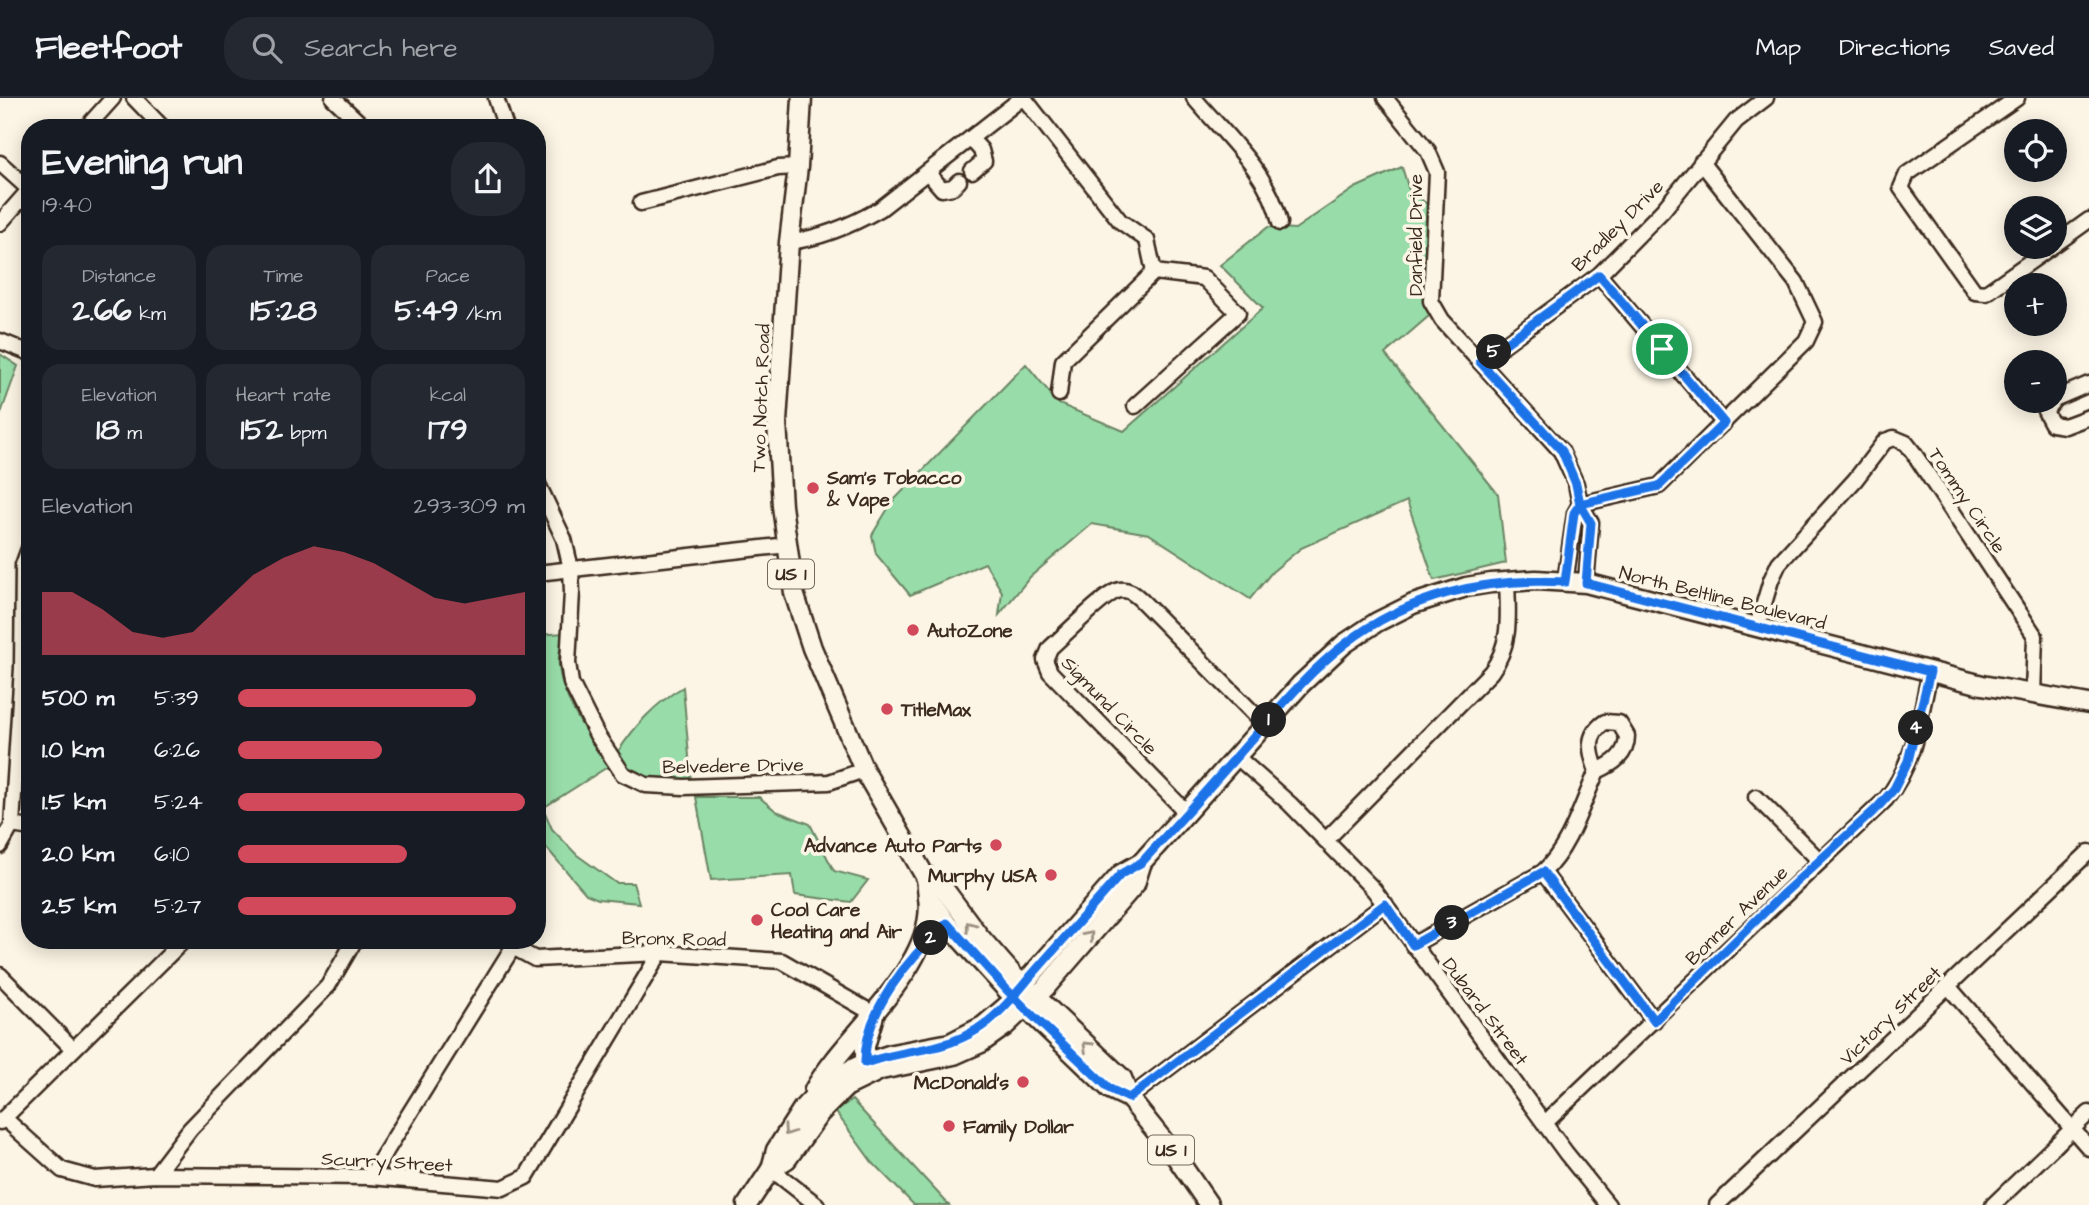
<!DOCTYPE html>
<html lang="en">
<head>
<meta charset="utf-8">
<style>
  body { margin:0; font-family:"Architects Daughter",sans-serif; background:#242831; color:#f1f3f6; height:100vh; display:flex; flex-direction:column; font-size:26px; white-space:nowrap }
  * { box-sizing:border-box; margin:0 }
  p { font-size:23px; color:#9ea1a6 }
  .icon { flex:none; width:38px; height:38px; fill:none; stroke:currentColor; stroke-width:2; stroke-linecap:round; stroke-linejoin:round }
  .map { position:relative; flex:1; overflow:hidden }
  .panel { position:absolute; left:21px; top:21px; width:525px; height:830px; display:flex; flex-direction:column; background:#171b24; border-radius:28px; box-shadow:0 4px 18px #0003 }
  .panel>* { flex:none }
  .fabs { position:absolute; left:2004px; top:21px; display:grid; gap:14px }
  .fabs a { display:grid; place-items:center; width:63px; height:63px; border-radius:50%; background:#171b24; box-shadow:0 4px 18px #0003; font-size:35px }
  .pin { position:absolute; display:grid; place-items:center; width:60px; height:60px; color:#fff; margin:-30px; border:4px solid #fff; border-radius:50%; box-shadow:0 2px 7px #0007 }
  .km { position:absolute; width:35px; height:35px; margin:-18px; border-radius:50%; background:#222; color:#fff; font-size:19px; line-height:35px; text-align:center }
  .round { display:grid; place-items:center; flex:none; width:74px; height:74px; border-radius:28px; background:#242831 }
  .head { display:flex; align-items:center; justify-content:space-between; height:119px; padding:0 21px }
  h1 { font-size:38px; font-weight:700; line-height:52px }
  .metrics { display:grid; grid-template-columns:repeat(3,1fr); gap:10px; height:119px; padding:7px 21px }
  .metrics div { display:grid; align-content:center; border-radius:18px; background:#242831; text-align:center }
  .metrics b { font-size:30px; font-weight:700 }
  .metrics small { font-size:19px; font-weight:400 }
  .metrics p { font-size:19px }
  .chart { height:196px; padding:14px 21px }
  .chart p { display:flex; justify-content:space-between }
  .chart svg { width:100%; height:126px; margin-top:7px; fill:#d1495b; opacity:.7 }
  ul { padding:0 21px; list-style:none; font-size:23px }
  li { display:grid; grid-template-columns:112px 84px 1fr; align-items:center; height:52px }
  li i { height:18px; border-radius:9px; background:#d1495b }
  header { display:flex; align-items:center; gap:42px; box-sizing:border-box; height:98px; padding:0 35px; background:#171b24; border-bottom:2px solid #363941 }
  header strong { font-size:33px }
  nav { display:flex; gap:38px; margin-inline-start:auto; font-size:24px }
  .search { width:490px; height:63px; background:#242831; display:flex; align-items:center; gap:18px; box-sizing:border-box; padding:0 24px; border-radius:28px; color:#9ea1a6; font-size:26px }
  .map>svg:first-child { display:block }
  .green { fill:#98dda9; stroke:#6a8464; stroke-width:2 }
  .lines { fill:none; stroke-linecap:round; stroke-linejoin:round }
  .minor-casing { stroke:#3b2a1e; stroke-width:19 }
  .major-casing { stroke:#3b2a1e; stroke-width:23 }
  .minor { stroke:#fcf5e5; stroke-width:14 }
  .major { stroke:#fcf5e5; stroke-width:18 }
  .oneway { stroke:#9c9082 }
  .route-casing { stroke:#fff; stroke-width:14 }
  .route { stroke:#1a73e8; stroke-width:9 }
  .poi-dot { fill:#d1495b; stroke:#fcf5e5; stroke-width:2.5 }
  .labels { text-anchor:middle; stroke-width:7; stroke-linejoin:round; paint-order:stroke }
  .shield { fill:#fcf5e5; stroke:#75675a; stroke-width:2 }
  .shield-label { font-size:18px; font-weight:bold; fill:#3b2a1e }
  .street-label { font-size:19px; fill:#3b2a1e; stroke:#fcf5e5 }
  .poi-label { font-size:19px; font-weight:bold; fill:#3b2a1e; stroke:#fcf5e5; text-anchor:start }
</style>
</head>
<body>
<header>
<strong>Fleetfoot</strong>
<div class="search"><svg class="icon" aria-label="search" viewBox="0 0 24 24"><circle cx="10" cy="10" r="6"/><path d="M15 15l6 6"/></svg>Search here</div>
<nav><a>Map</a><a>Directions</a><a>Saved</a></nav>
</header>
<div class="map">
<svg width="2089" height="1107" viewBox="0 0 2089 1107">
  <rect width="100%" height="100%" fill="#fcf5e5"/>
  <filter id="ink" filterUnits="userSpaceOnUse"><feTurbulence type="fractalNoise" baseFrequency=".0143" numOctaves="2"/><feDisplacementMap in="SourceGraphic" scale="14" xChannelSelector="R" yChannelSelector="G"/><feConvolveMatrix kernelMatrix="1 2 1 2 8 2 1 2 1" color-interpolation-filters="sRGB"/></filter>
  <g filter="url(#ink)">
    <!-- green -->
    <g class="green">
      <path d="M1402,69L1409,92L1427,106L1424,186L1430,217L1385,256L1498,396L1506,465L1434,482L1407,403L1301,450L1272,474L1250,501L1149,436L1092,426L1030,479L999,517L1002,494L985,465L910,497L876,456L872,437L892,404L1026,266L1059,306L1124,333L1263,210L1220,167L1268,129L1295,131L1355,90Z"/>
      <path d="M0,256L18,268L0,318Z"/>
      <path d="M564,535C563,542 560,550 559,557C555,590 590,642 609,668L543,710L552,731L577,757L616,785H633L639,805L598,801L586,796L537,739V537Z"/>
      <path d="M683,589L691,681C655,680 638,689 617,655C635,628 654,606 683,589Z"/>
      <path d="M696,699H759L776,713L810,726L834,773L868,782L851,804L795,797L792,777L711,782Z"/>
      <path d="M852,1002L949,1107H914L872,1064L835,1013Z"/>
    </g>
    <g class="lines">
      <!-- minor casing -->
      <g class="minor-casing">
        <g id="minor">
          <path d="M134,0L163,30"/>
          <path d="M333,0L365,30"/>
          <path d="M496,0L506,30"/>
          <path d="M1024,0L1120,123L1147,142L1154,174"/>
          <path d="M1194,0C1225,37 1270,76 1280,125"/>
          <path d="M1385,0L1428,53L1437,74L1431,203L1442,222L1561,353L1576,386L1580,406L1591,425L1586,485"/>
          <path d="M2017,0L1907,76L1901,90L1975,194L1986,195L2051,149"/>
          <path d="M86,30L113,0"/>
          <path d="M971,41L981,52L984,63L972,73"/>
          <path d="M0,65L30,92"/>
          <path d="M928,75L942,91L953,89L959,83"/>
          <path d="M641,105L778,70L798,69"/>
          <path d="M0,125L30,91"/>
          <path d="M789,144C821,140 852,127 880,111L1022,0"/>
          <path d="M2054,147L2089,122"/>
          <path d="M1599,177L1724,325"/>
          <path d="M0,243L30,255"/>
          <path d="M1480,264L1599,177L1663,112L1736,23L1766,0"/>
          <path d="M1059,296L1063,263L1154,174L1204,180L1238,215L1135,308"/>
          <path d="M2054,301L2089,286"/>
          <path d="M2053,303L2045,313L2052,326L2065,328L2089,319"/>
          <path d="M537,384L564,441L571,471L572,494L568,565L571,585L597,637L623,676L646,687L684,689L829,684L864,672"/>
          <path d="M1580,406L1659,388L1806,243L1815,224L1796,184L1701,64"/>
          <path d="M537,475L788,447"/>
          <path d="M1565,484L1575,415L1580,406"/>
          <path d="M1757,529L1771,482L1779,465L1855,382L1885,343L1894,340L1906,345L1913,354L2035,538L2033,596"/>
          <path d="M1237,659L1290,706L1374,792L1566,1055L1608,1107"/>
          <path d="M1756,699L1819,762"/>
          <path d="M1187,715L1050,574L1045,562L1050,550C1063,539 1107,493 1120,492C1129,491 1134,496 1140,501L1265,627"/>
          <path d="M12,727L30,730"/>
          <path d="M1326,742L1491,574C1512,546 1508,516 1507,483"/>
          <path d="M0,748L12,727L22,570L23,467L30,448"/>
          <path d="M1543,774L1654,923"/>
          <path d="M508,842L513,849L535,861L660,855L782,863L874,916"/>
          <path d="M1413,847L1543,774C1570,749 1582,706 1597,673C1590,655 1585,637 1605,624L1619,625L1627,638C1627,657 1613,666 1597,673"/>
          <path d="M0,877L73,951"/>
          <path d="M1948,888L2089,1050"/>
          <path d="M1129,1000L1385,806"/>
          <path d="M4,1020L62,1072L95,1081L155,1077L370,1079L503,1090L526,1079L660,855"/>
          <path d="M0,1024L184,842"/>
          <path d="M1545,1025L1886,701C1915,666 1920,617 1930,574"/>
          <path d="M771,1071L817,1107"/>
          <path d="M155,1077L190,1031L328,888L355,842"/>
          <path d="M370,1079L513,849"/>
          <path d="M1717,1107L2089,754"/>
          <path d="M1993,1107L2089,1015"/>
        </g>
      </g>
      <!-- major casing -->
      <g class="major-casing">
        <g id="major">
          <path d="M802,0L798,69L789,144L777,324L782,408L794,495L812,550L864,672L926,780L928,799L947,826L1007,892L1110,991L1129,1000"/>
          <path d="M926,780L944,791L979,838L1014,878L1122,980L1129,1000L1174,1056L1209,1107"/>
          <path d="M865,976V948L873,921"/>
          <path d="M814,992C845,936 938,867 928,799"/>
          <path d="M771,1071L787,1061L820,1015L846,989L881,972L954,957L981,945L1005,928L1045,890L1135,786L1142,764"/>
          <path d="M747,1107L771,1071L776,1052L803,1010L818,994L846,974L865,965L892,956L950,945L983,928L1009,906L1030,879L1121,776L1142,764L1301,586L1344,546L1377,524L1413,506L1466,489L1491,485L1536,482L1586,485L1982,587L2089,606"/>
        </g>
      </g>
      <!-- minor -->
      <use href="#minor" class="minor"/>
      <!-- major -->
      <use href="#major" class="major"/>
    </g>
    <!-- one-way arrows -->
    <defs><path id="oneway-chevron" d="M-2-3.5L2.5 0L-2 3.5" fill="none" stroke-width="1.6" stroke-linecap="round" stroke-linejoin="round" transform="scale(1.75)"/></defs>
    <g class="oneway">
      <use href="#oneway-chevron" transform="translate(970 828) rotate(-127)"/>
      <use href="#oneway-chevron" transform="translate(1089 838) rotate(-49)"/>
      <use href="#oneway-chevron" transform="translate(1087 948) rotate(-137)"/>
      <use href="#oneway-chevron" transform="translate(788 1033) rotate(124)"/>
    </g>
  </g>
  <g class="lines" filter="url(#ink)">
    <!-- route casing -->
    <g class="route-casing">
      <path id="route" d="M1662,251L1724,325L1659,388L1580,406L1574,415L1565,484C1486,479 1408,497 1345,546C1307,575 1277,613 1245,649C1211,688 1177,726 1142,764L1121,776L1030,879C1002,914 979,939 934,949C911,954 888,957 865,965C864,912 910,859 947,825L1007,892C1015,900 1023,908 1031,916L1110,991L1129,1000L1385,806L1413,847L1543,774L1654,923L1784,795L1877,710L1894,691L1908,663L1930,574L1586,485L1591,425L1580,406L1576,386L1562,353L1480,264L1599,177L1662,251"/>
    </g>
    <!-- route -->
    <use href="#route" class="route"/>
  </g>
  <!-- markers -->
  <g class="poi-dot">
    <circle cx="813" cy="390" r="7"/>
    <circle cx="913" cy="532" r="7"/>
    <circle cx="887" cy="611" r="7"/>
    <circle cx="996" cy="747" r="7"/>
    <circle cx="1051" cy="777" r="7"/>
    <circle cx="757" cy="822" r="7"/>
    <circle cx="1023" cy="984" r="7"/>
    <circle cx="949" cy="1028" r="7"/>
  </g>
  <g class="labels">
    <!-- shield labels -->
    <g class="shield">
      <rect x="768" y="461.5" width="46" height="29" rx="5"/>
      <rect x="1148" y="1037.5" width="46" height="29" rx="5"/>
    </g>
    <g class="shield-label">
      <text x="791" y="482">US 1</text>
      <text x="1171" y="1058">US 1</text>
    </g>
    <!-- street labels -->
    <g class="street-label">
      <text transform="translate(1617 127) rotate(-45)" y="7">Bradley Drive</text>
      <text transform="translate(1415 137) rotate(-90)" y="7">Danfield Drive</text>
      <text transform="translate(760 300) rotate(-88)" y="7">Two Notch Road</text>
      <text transform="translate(1968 402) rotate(56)" y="7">Tommy Circle</text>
      <text transform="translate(1723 499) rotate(14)" y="7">North Beltline Boulevard</text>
      <text transform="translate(1110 607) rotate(46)" y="7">Sigmund Circle</text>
      <text transform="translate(733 667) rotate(-1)" y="7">Belvedere Drive</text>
      <text transform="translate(1736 817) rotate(-44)" y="7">Bonner Avenue</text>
      <text transform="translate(674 840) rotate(1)" y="7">Bronx Road</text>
      <text transform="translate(1486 913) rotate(53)" y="7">Dubard Street</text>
      <text transform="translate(1890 917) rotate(-44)" y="7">Victory Street</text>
      <text transform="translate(387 1063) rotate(3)" y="7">Scurry Street</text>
    </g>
    <!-- poi labels -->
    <g class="poi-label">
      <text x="827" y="386">Sam's Tobacco<tspan x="827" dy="22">&amp; Vape</tspan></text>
      <text x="927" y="539">AutoZone</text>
      <text x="901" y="618">TitleMax</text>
      <text x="982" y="754" text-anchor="end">Advance Auto Parts</text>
      <text x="1037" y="784" text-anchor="end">Murphy USA</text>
      <text x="771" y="818">Cool Care<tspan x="771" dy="22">Heating and Air</tspan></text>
      <text x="1009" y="991" text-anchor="end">McDonald's</text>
      <text x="963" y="1035">Family Dollar</text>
    </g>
  </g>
</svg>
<div class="fabs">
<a><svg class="icon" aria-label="locate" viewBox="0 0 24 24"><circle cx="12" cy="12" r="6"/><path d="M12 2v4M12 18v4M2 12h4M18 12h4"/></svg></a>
<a><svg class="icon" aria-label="layers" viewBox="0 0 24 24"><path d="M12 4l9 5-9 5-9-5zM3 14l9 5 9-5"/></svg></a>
<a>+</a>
<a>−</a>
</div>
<div class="pin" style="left:1662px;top:251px;background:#1e9e55"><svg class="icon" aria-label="arrive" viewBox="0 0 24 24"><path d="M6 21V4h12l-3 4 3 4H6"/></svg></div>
<b class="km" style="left:1269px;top:622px">1</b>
<b class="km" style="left:931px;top:840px">2</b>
<b class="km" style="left:1452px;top:825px">3</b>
<b class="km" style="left:1916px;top:630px">4</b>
<b class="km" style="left:1494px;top:254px">5</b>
<section class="panel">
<div class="head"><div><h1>Evening run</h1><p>19:40</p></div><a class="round"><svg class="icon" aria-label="share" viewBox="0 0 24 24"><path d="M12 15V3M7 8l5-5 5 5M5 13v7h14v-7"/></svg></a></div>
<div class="metrics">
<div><p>Distance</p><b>2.66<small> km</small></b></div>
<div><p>Time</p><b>15:28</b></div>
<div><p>Pace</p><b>5:49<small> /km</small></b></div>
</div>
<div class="metrics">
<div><p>Elevation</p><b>18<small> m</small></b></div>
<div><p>Heart rate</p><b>152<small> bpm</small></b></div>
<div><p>kcal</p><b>179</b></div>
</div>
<div class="chart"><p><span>Elevation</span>293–309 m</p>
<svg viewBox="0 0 160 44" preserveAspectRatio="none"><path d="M0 44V22L10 22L20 28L30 36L40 38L50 36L60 26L70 16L80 10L90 6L100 8L110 12L120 18L130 24L140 26L150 24L160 22V44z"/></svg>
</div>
<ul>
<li><b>500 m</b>5:39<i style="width:83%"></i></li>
<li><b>1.0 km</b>6:26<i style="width:50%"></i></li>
<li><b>1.5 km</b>5:24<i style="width:100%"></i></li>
<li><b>2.0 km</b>6:10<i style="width:59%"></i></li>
<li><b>2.5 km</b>5:27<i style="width:97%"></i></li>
</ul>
</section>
</div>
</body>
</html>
